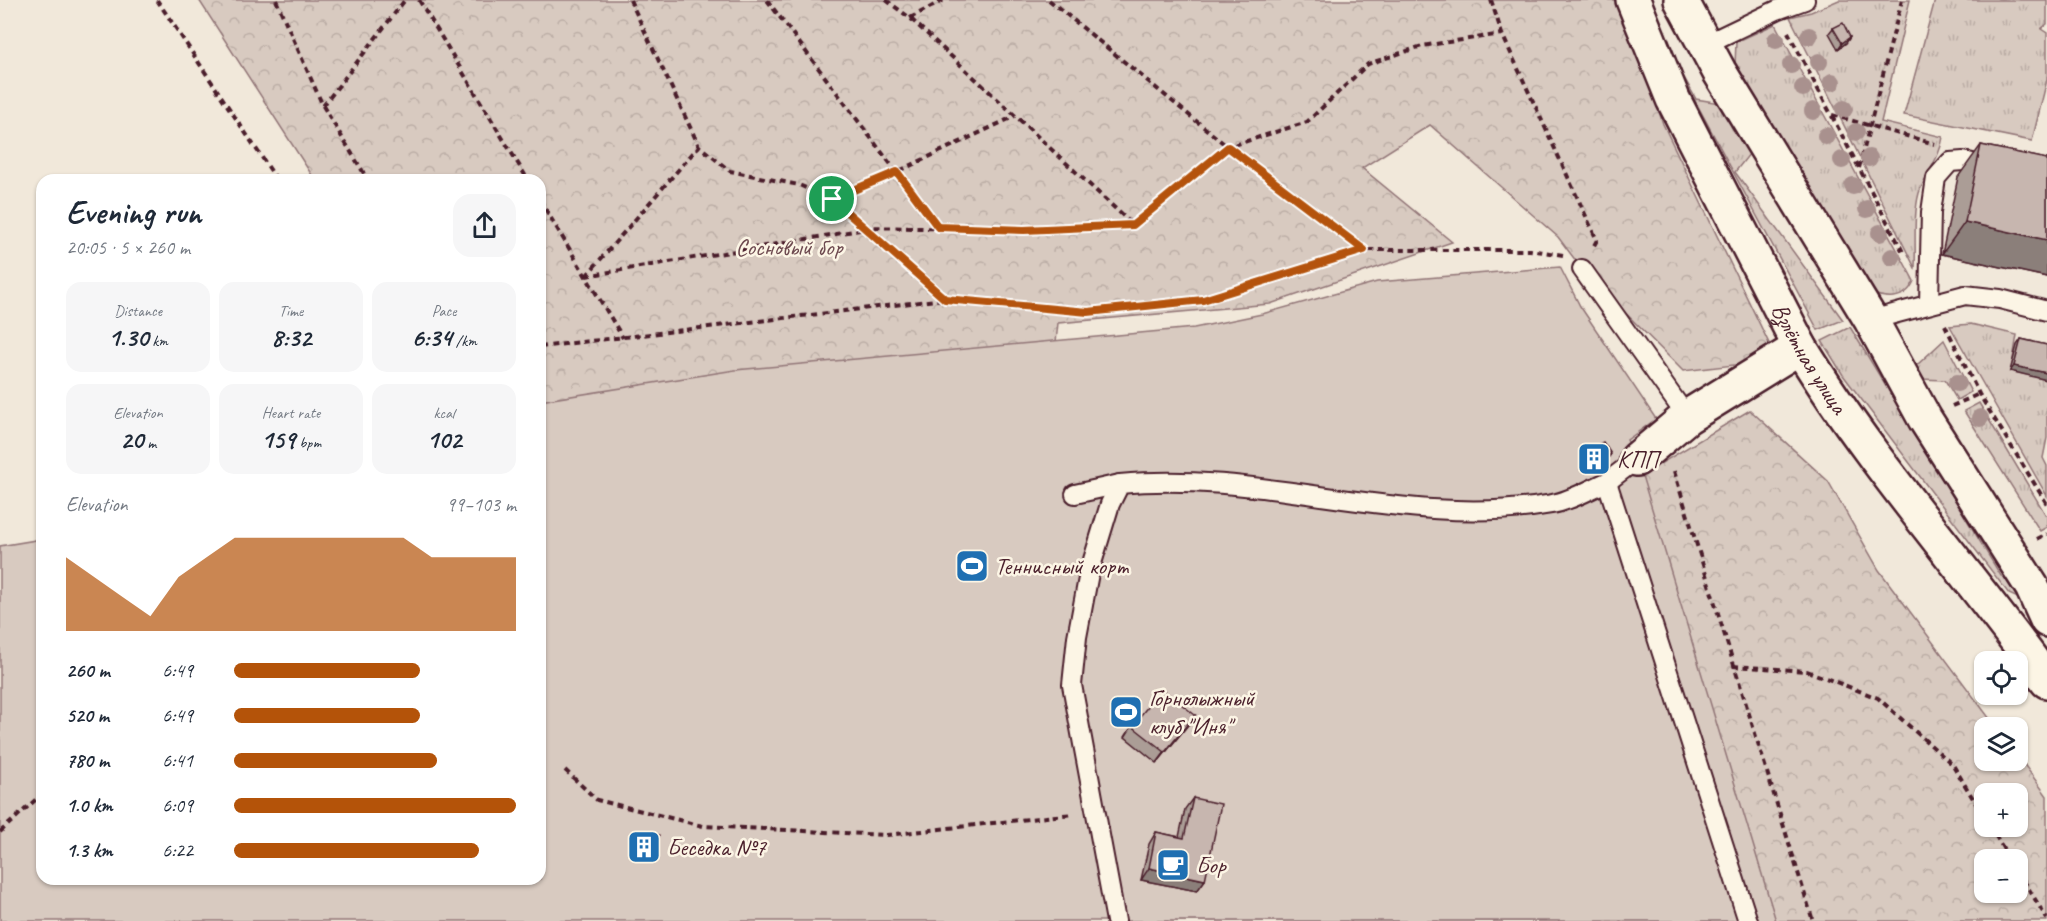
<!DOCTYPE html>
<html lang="en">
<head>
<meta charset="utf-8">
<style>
  body { margin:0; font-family:Caveat,sans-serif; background:#f6f6f7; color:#1f2937; height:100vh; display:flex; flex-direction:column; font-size:22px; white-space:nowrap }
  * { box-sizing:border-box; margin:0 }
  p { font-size:20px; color:#747a83 }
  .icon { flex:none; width:33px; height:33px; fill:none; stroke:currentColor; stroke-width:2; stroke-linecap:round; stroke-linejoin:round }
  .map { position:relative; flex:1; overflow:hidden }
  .details { position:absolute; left:36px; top:174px; width:510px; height:711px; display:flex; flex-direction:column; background:#fff; border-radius:18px; box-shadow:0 2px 4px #0004 }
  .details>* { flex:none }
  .fabs { position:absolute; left:1974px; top:651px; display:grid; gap:12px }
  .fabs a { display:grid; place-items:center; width:54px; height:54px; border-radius:12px; background:#fff; box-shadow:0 2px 4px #0004; font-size:30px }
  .pin { position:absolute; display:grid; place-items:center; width:51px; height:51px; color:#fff; margin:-26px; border:3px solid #fff; border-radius:50%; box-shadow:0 2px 6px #0007 }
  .round { display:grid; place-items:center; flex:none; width:63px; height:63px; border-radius:18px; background:#f6f6f7 }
  .head { display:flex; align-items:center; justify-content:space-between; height:102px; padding:0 30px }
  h1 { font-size:33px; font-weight:700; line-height:45px }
  .metrics { display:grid; grid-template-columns:repeat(3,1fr); gap:9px; height:102px; padding:6px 30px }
  .metrics div { display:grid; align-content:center; border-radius:15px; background:#f6f6f7; text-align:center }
  .metrics b { font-size:26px; font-weight:700 }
  .metrics small { font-size:16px; font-weight:400 }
  .metrics p { font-size:16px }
  .chart { height:168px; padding:12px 30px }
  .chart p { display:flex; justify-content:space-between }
  .chart svg { width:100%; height:108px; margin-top:6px; fill:#b45309; opacity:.7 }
  ul { padding:0 30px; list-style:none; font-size:20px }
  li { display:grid; grid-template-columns:96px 72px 1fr; align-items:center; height:45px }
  li i { height:15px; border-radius:8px; background:#b45309 }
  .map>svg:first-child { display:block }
  .grass { fill:url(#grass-tufts); stroke:#917476; stroke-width:1.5 }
  .forest { fill:url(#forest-crowns); stroke:#917476; stroke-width:1.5; fill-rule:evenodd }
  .pitch { fill:#d8cac0; stroke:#917476; stroke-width:1.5 }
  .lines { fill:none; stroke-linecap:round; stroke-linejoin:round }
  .service-casing { stroke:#4a1f2b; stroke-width:22 }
  .minor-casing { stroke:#4a1f2b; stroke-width:38 }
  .secondary-casing { stroke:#4a1f2b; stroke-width:38 }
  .path { stroke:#4a1f2b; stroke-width:4; stroke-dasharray:6 4.5; stroke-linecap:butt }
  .service { stroke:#fcf5e5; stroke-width:18 }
  .minor { stroke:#fcf5e5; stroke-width:33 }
  .secondary { stroke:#fcf5e5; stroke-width:33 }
  .tree { fill:#a9918e }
  .wall { fill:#ab9d96; stroke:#4a1f2b; stroke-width:1.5 }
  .shaded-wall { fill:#8b7f7a; stroke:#4a1f2b; stroke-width:1.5 }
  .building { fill:#c7b6af; stroke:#4a1f2b; stroke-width:1.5 }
  .route-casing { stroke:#fff; stroke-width:12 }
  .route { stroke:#b45309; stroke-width:8 }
  .labels { text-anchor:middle; stroke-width:5; stroke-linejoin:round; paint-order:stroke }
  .park-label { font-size:24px; fill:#6e4a50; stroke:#fcf5e5 }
  .street-label { font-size:24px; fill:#4a1f2b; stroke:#fcf5e5 }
  .poi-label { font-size:24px; fill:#4a1f2b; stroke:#fcf5e5; text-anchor:start }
</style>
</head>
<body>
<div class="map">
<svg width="2047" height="921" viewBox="0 0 2047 921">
  <defs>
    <pattern id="grass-tufts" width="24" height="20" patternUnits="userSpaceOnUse" patternTransform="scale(1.5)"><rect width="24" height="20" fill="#d8cac0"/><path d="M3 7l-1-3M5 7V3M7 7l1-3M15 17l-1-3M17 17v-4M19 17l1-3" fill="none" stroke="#bbada5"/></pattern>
    <pattern id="forest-crowns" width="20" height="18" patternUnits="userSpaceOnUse" patternTransform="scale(1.5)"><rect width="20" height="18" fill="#d8cac0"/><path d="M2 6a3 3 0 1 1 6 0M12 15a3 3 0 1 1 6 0" fill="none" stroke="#bbada5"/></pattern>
  </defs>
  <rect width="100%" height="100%" fill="#f1e8da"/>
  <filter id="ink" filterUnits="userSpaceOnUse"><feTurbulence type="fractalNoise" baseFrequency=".0167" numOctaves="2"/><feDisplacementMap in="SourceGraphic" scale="12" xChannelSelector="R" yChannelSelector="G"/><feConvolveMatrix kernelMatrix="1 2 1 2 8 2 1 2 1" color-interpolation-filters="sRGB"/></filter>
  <g filter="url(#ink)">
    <!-- grass -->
    <g class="grass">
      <path d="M1641,0L1696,99L1720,103L1750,153L1735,172L1843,320L1818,330Z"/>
      <path d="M1839,0H1910L1881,122L1943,137C1940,158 1926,173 1919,193C1913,215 1916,245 1915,268L1790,17L1811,12Z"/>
      <path d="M1935,0H2047V24L2041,29L2047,33V80L2032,141L1904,115Z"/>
      <path d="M1775,24L1914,281C1906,300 1889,300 1870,293L1735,65L1736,42Z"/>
      <path d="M1971,324L2017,335L2011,371L2047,380V438L2043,458L2047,466V496L1950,326Z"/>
      <path d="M1850,327L2001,576H2026L2024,591L2018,598L2009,594L1843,375L1822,341Z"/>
      <path d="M1944,340L1971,392L1957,400L1945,380L1920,379L1911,367L1918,364Z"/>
      <path d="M1979,403L2047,517V527L2040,531L1964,411Z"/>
    </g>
    <!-- forest -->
    <g class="forest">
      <path d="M199,0H1623L1663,124L1777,360L1683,371L1582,269L1558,237L1430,125L1362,168L1452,242L1270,304L1058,323L1055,351L540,558V180H315Z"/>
      <path d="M1750,410L1828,481L1879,570L1996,727L1984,728V760H2018V756L2047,796V921H1166L1633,480ZM1984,794H2018V826H1984ZM1984,860H2018V892H1984Z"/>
    </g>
    <!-- pitch -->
    <path class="pitch" d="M1560,267L1580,306L1656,419L1627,440L1637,459L1776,921H0V546L42,539V879H540V401L735,370L1194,328L1262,314L1377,282Z"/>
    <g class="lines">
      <!-- service casing -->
      <g class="service-casing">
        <g id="service">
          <path d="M1706,44L1777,10L1805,0"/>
          <path d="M1582,269L1687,417"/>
          <path d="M1929,304L1931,212L1936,178L1950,162L1963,161L1992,167"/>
          <path d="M1871,320L1965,295L2000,299L2047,311"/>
          <path d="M1637,459L1607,482L1748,921"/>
          <path d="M1075,494L1120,484"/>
          <path d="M1116,921L1072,685L1077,637L1089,573L1110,504L1120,484C1264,469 1408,530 1552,504C1571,501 1590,489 1607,482"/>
        </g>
      </g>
      <!-- minor casing -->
      <g class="minor-casing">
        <g id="minor">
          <path d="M1681,0L1719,71L1871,320L1925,419L2032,587L2047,620"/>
          <path d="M1637,459L1687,417L1800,347"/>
        </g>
      </g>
      <!-- secondary casing -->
      <g class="secondary-casing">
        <g id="secondary">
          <path id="s1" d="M1633,0L1673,99L1800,347C1872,465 1966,569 2047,681"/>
        </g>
      </g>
      <!-- path -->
      <g class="path">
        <path d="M157,0L277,180"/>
        <path d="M276,0L323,106L368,180"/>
        <path d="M419,0L528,180"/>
        <path d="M630,0L699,146L730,171L799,185L832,199L944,299"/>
        <path d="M767,0L938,227"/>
        <path d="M886,0L910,18L1133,225"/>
        <path d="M1049,0L1228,147L1364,249"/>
        <path d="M1491,0L1502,34L1597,240L1592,249"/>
        <path d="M910,18L944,0"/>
        <path d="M1788,32L1904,254"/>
        <path d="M323,106L405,0"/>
        <path d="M1832,115L1935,144"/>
        <path d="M1859,168L1902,0"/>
        <path d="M832,199L897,172L1015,116"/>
        <path d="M540,200L623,338"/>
        <path d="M864,227L1024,230L1133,225L1228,147L1307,122L1368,64L1422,46L1502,34"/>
        <path d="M586,276L866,229"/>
        <path d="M586,276L699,146"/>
        <path d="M1945,325L1979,394L2047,504"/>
        <path d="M540,347L945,299L1088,312L1203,300L1364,250H1530L1563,255"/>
        <path d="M1952,406L1979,394"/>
        <path d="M1674,471L1813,921"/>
        <path d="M2037,539L2047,534"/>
        <path d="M1733,666L1807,671L1878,698L1953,765L1984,817"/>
        <path d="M565,770L597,800L703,826L887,835L1073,814"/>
        <path d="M1990,826L2010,860"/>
        <path d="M0,832L42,794"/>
        <path d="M2018,871L2047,919"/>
      </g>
      <!-- service -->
      <use href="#service" class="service"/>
      <!-- minor -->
      <use href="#minor" class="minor"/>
      <!-- secondary -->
      <use href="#secondary" class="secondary"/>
    </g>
    <!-- trees -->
    <g class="tree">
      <circle cx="1809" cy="36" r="9"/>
      <circle cx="1776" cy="40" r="9"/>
      <circle cx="1819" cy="62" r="9"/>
      <circle cx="1791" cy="65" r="9"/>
      <circle cx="1832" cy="82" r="9"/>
      <circle cx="1803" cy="88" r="9"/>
      <circle cx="1844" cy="109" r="9"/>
      <circle cx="1813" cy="111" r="9"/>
      <circle cx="1856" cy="132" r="9"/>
      <circle cx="1826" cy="136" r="9"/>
      <circle cx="1869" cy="158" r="9"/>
      <circle cx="1842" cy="160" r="9"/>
      <circle cx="1853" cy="186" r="9"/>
      <circle cx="1867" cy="209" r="9"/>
      <circle cx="1880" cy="233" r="9"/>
      <circle cx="1892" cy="257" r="9"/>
      <circle cx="1957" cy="383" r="9"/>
      <circle cx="1980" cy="418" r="9"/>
    </g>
    <!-- wall -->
    <g class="wall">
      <path d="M1833,28L1850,37L1846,43L1838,49L1829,33Z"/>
      <path d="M1981,145L2047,159V277L1942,254L1958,177Z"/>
      <path d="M2021,339L2047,345L2010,371L2017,345Z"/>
      <path d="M1586,451L1607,460L1589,470L1582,457Z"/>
      <path d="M1195,715L1187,726L1157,763L1125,737L1132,726Z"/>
      <path d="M1193,798L1205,880L1197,891L1141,880L1149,844L1156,832L1179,837L1185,809Z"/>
      <path d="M641,832L656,849L652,855L634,852L637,838Z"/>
    </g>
    <!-- shaded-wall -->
    <g class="shaded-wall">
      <path d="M1850,37L1846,43L1838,49L1842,43Z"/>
      <path d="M1965,222L2047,240V277L1942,254Z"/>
      <path d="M2014,366L2047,373V380L2010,371Z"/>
      <path d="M1611,454L1607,460L1589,470L1593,464Z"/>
      <path d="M1195,715L1187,726L1157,763L1165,752Z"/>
      <path d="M638,846L656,849L652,855L634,852Z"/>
      <path d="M1149,868L1205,880L1197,891L1141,880Z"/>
    </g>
    <!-- building -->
    <g class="building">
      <path d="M1843,23L1850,37L1842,43L1833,28Z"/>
      <path d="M1981,145L2047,159V240L1965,222Z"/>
      <path d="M2021,339L2047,345V373L2014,366Z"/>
      <path d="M1603,442L1611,454L1593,464L1586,451Z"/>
      <path d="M1162,689L1195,715L1165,752L1132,726Z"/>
      <path d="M1193,798L1221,804L1205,880L1149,868L1156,832L1184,838Z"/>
      <path d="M641,832L659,835L656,849L638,846Z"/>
    </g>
  </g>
  <g class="lines" filter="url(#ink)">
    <!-- route casing -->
    <g class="route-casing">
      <path id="route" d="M1228,147L1364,250L1203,300L1088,312L945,299L832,199L897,172L938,227L1024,230L1133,225Z"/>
    </g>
    <!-- route -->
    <use href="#route" class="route"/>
  </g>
  <!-- icons -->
  <defs>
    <g id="building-square" transform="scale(1.725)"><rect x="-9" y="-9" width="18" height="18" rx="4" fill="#1f6fb2" stroke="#fcf5e5"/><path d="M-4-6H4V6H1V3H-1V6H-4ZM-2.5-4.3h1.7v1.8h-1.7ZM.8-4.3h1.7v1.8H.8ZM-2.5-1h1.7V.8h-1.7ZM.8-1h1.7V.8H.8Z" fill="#fff"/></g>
    <g id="stadium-square" transform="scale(1.725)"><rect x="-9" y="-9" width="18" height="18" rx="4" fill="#1f6fb2" stroke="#fcf5e5"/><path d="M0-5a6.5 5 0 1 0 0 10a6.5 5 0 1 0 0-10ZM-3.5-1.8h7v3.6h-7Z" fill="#fff"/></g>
    <g id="cafe-square" transform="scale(1.725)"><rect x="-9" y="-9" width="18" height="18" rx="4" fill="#1f6fb2" stroke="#fcf5e5"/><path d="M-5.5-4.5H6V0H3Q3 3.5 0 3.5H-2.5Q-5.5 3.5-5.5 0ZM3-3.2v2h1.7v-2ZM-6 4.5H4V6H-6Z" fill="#fff"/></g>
  </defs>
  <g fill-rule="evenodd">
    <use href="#building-square" x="1594" y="459"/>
    <use href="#stadium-square" x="972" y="566"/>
    <use href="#stadium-square" x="1126" y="712"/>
    <use href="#building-square" x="644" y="847"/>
    <use href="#cafe-square" x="1173" y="865"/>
  </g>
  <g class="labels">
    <!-- park labels -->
    <g class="park-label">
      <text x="789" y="255">Сосновый бор</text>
    </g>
    <!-- street labels -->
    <g class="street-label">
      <text dy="8" stroke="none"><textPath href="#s1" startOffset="400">Взлётная улица</textPath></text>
    </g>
    <!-- poi labels -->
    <g class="poi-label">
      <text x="1617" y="467">КПП</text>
      <text x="995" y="574">Теннисный корт</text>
      <text x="1149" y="706">Горнолыжный<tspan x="1149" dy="28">клуб "Иня"</tspan></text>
      <text x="667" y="855">Беседка №7</text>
      <text x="1196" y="873">Бор</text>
    </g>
  </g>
</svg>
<div class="fabs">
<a><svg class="icon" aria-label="locate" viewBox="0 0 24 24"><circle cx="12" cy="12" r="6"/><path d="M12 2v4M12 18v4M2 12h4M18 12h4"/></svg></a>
<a><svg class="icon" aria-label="layers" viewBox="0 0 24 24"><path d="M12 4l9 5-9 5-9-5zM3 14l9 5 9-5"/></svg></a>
<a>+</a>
<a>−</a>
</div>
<div class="pin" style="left:832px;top:199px;background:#1e9e55"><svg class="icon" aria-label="arrive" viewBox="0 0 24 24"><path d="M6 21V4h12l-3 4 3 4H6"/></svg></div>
<section class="details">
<div class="head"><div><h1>Evening run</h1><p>20:05 · 5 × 260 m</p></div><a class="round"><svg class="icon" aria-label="share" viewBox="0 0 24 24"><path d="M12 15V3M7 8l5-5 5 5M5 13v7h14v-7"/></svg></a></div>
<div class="metrics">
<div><p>Distance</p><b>1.30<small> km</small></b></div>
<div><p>Time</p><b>8:32</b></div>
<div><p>Pace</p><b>6:34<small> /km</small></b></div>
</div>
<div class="metrics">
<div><p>Elevation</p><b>20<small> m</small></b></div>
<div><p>Heart rate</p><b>159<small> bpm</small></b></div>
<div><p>kcal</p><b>102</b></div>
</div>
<div class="chart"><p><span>Elevation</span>99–103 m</p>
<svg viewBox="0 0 160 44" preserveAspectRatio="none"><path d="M0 44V14L10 22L20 30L30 38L40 22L50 14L60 6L70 6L80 6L90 6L100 6L110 6L120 6L130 14L140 14L150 14L160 14V44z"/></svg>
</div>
<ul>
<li><b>260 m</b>6:49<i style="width:66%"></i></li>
<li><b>520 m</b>6:49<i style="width:66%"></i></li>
<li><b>780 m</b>6:41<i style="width:72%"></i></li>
<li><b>1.0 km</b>6:09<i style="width:100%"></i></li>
<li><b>1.3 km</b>6:22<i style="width:87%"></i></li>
</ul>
</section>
</div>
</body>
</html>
